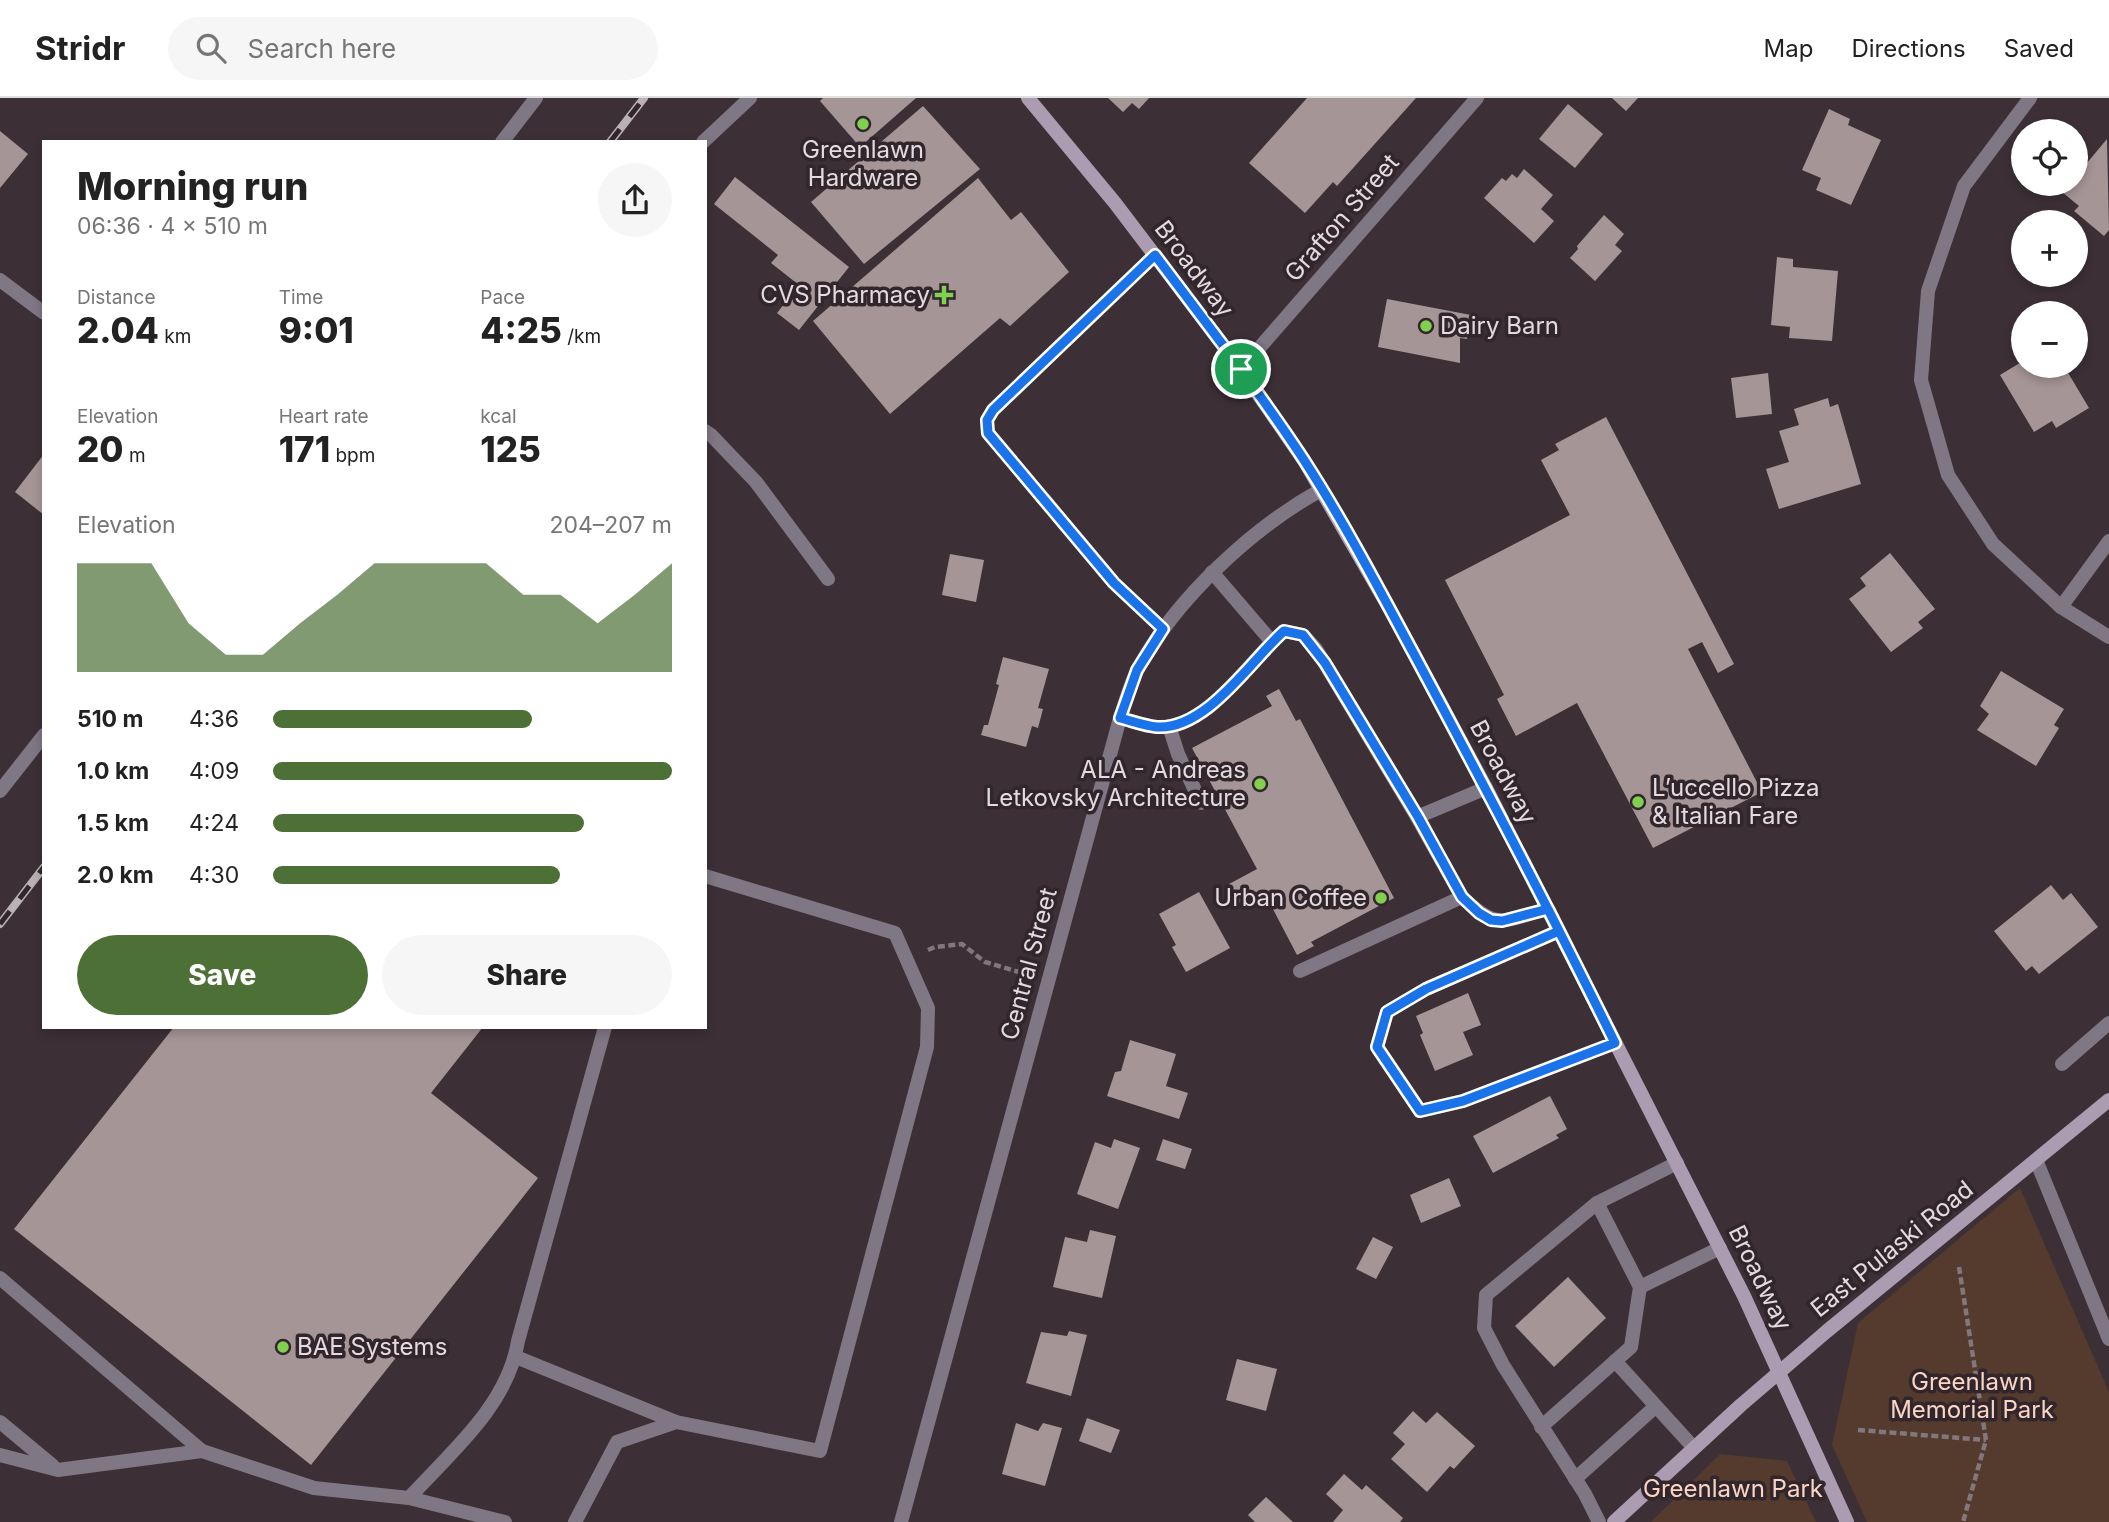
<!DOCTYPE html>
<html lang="en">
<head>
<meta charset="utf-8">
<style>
  body { margin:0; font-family:Inter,sans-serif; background:#f6f6f6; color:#222; height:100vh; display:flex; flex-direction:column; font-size:26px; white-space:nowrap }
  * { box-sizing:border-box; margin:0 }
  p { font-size:23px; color:#767676 }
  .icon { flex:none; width:38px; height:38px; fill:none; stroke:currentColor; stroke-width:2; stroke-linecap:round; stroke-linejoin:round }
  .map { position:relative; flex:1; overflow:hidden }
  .drawer { position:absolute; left:42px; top:42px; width:665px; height:889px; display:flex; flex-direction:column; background:#fff; border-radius:0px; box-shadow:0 4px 10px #0003 }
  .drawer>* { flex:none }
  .buttons { position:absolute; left:2011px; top:21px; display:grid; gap:14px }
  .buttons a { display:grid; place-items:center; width:77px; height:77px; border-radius:50%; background:#fff; box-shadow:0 4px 10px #0003; font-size:35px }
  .pin { position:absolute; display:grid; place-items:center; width:60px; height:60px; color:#fff; margin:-30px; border:4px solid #fff; border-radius:50%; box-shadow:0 2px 7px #0007 }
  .round { display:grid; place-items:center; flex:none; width:74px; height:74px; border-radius:37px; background:#f6f6f6 }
  .summary { display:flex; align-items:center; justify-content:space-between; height:119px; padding:0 35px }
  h1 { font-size:38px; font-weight:800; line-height:52px }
  .stats { display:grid; grid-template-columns:repeat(3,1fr); gap:10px; height:119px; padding:7px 35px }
  .stats div { display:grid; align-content:center }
  .stats b { font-size:35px; font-weight:800 }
  .stats small { font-size:19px; font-weight:400 }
  .stats p { font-size:19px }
  .chart { height:196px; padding:14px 35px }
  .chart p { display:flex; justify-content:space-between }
  .chart svg { width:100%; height:126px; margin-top:7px; fill:#4d7037; opacity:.7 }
  .primary-button { display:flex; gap:14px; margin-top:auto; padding:14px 35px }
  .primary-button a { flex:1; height:80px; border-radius:42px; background:#4d7037; color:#fff; font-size:28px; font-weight:800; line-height:80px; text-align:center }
  .primary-button a+a { background:#f6f6f6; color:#222 }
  ul { padding:0 35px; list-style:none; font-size:23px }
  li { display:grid; grid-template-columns:112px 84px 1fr; align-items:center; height:52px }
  li i { height:18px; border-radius:9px; background:#4d7037 }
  header { display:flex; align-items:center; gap:42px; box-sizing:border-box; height:98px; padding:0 35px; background:#fff; border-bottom:2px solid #e0e0e0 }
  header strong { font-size:33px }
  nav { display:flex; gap:38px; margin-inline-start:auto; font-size:24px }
  .search { width:490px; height:63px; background:#f6f6f6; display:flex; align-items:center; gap:18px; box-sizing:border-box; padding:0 24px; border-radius:38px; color:#767676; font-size:26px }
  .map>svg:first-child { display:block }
  .green { fill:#553a2e }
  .building { fill:#a69596 }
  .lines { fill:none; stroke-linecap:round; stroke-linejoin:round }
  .path { stroke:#82777c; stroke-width:4.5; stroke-dasharray:7 3.5; stroke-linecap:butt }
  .lane { stroke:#807785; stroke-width:14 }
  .street { stroke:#807785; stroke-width:14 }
  .secondary { stroke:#ab9cb2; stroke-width:14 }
  .rail-casing { stroke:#bab1b5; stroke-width:8 }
  .rail { stroke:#31262c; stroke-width:5; stroke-dasharray:16; stroke-linecap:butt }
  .route-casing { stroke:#fff; stroke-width:14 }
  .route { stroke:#1a73e8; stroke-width:9 }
  .poi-dot { fill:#81d050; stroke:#31262c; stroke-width:2.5 }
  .labels { text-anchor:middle; stroke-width:7; stroke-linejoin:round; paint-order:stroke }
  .poi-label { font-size:24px; fill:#e3dbdf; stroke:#31262c; text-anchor:end }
  .street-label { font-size:24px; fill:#e3dbdf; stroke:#31262c }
  .park-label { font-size:24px; fill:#fbd5c4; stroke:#31262c }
</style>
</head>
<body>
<header>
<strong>Stridr</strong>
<div class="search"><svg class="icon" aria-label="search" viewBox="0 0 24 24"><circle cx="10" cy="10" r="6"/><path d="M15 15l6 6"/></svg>Search here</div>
<nav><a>Map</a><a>Directions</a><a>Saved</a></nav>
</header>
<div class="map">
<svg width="2109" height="1424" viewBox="0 0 2109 1424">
  <rect width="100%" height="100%" fill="#3c3036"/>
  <!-- green -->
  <g class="green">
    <path d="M2020,1090L2109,1294V1424H1867L1832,1347L1858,1225Z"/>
    <path d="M1720,1356L1787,1363L1816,1424H1651Z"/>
  </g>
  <!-- building -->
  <g class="building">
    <path d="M823,0H916L860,49L820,3Z"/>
    <path d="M1108,0H1149L1139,11L1132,5L1123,14Z"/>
    <path d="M1307,0H1416L1337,88L1333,84L1305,115L1249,65Z"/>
    <path d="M1612,0H1638L1626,13Z"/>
    <path d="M1568,6L1603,36L1575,70L1539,41Z"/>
    <path d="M923,8L980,71L864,166L811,104Z"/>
    <path d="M1829,11L1850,21L1848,27L1881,42L1851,107L1816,92L1821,80L1802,72Z"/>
    <path d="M0,33L28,56L0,90Z"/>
    <path d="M2107,41L2109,132L2104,138L2074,113L2079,108L2062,94L2069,86H2076V78Z"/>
    <path d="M1524,71L1553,97L1541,111L1554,123L1534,145L1484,100L1502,80L1506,83L1512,76L1517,80Z"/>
    <path d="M735,79L849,169L799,232L777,215L799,187L771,165L778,157L714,106Z"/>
    <path d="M978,80L1011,122L1021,114L1069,174L1010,228L1000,220L890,316L813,223Z"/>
    <path d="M1604,117L1624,136L1615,147L1622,153L1595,183L1570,160L1578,151L1577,148Z"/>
    <path d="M1777,159L1793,161V169L1838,173L1832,243L1789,240L1790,229L1771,227Z"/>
    <path d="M1387,201L1471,217L1467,241L1460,240V265L1378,249Z"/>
    <path d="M2023,263V268H2064L2089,310L2056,330L2052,323L2034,334L2000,277Z"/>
    <path d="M1768,275L1772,316L1736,320L1731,280Z"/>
    <path d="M1828,300L1830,309L1838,306L1861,386L1779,411L1766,371L1789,364L1779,333L1799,327L1794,311Z"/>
    <path d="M1606,319L1734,566L1718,575L1702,544L1688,551L1762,694L1653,750L1577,605L1516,638L1497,601L1504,597L1445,482L1570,417L1541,362L1559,352L1555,346Z"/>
    <path d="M44,356V417L15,394Z"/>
    <path d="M1890,455L1935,511L1918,524L1923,530L1891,554L1849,501L1866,488L1860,480Z"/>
    <path d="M950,456L984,462L976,504L942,497Z"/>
    <path d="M1003,559L1049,571L1038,610L1043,611L1038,630L1032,628L1026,649L981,637L984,627H988L999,587L996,586Z"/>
    <path d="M2001,573L2064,611L2054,627L2059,630L2036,668L1977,632L1989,616L1980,608Z"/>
    <path d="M1279,591L1296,623L1300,621L1394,800L1311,844L1314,848L1297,857L1263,792L1239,805L1229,786L1257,771L1192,650L1272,608L1266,598Z"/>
    <path d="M2051,787L2063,802L2071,795L2098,829L2039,876L2032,868L2026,873L1994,833Z"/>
    <path d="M1199,794L1230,850L1186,874L1172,849L1176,847L1159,816Z"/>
    <path d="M1468,895L1481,927L1463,934L1473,957L1435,973L1420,937L1423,935L1416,918Z"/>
    <path d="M174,929H483L431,995L538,1080L311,1367L14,1131Z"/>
    <path d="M1130,942L1176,956L1166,988L1188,995L1179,1021L1107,998L1115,974L1121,973Z"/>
    <path d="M1550,998L1567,1031L1556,1037L1559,1040L1493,1075L1473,1038Z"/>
    <path d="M1114,1041L1140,1050L1118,1111L1077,1096L1095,1044L1111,1050Z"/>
    <path d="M1163,1041L1192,1051L1185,1071L1156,1062Z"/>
    <path d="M1449,1080L1461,1108L1421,1125L1410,1097Z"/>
    <path d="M1090,1132L1116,1138L1102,1200L1053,1189L1065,1139L1087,1144Z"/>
    <path d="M1373,1139L1393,1149L1376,1181L1356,1171Z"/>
    <path d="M1568,1179L1606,1220L1554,1269L1515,1228Z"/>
    <path d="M1069,1233L1087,1237L1071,1298L1026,1285L1041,1234L1067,1238Z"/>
    <path d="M1237,1261L1277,1271L1266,1313L1226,1302Z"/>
    <path d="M1413,1313L1426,1325L1437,1314L1475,1348L1454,1371L1450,1368L1427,1394L1391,1361L1405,1346L1393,1335Z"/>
    <path d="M1087,1320L1120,1332L1111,1355L1079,1343Z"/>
    <path d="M1016,1325L1038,1333L1043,1325L1062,1330L1045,1388L1002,1376Z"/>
    <path d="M1344,1376L1362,1392L1366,1387L1403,1420L1400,1424H1333L1343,1412L1326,1396Z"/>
    <path d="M1266,1399L1293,1424H1255L1248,1417Z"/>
  </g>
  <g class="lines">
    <!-- path -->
    <g class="path">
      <path d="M928,852L935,849L962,846L985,864L1026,876"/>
      <path d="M1959,1169L1986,1342L1963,1424"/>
      <path d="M1858,1332L1986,1342"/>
    </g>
    <!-- lane -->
    <g class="lane">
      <path d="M703,44L750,0"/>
      <path d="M1155,157L993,312L987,322L988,335L1114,485L1163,531"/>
      <path d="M705,333L711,337L756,384L828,481"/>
      <path d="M1212,474L1272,544"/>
      <path d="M1120,620C1132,623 1145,628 1157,629C1208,632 1250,561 1284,533L1303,537L1316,551L1417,719L1462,799L1300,873"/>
      <path d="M1169,628L1178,656L1201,705"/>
      <path d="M1417,719L1486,690"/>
      <path d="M1462,799C1498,833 1502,823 1547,811"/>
      <path d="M1559,833L1426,891L1387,914L1377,949L1420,1013L1463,1003L1615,945"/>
      <path d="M2036,1062L2109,1241"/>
      <path d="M1597,1105L1640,1189L1720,1150"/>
      <path d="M0,1180L202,1353"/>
      <path d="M516,1259L676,1324"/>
      <path d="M1615,1263L1694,1350"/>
      <path d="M0,1324L53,1368"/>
      <path d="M1541,1329L1631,1249L1640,1189"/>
      <path d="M0,1357L58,1372L202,1353L314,1390L409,1400C451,1354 508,1307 518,1243L605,929"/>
      <path d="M1575,1381L1655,1309"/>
      <path d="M409,1400L505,1424"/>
      <path d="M575,1424L617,1344L676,1324L820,1353L927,949L928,910L895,835L705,778"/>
      <path d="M1599,1424L1585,1396L1503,1267L1484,1230L1486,1197L1597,1105L1677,1065"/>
    </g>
    <!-- street -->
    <g class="street">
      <path d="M2030,0L1964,88L1928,193L1921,282L1948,377L1993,446L2061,509L2109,539"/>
      <path d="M502,44L536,0"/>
      <path d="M0,182L44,215"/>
      <path d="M1241,271L1477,0"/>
      <path d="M2061,509L2109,443"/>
      <path d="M0,693L44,637"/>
      <path d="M2062,966L2109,925"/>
      <path d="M901,1424L1120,620C1126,603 1130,585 1139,569C1177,500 1252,430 1321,392"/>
    </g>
    <!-- secondary -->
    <g class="secondary">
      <path d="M1028,0L1115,105L1241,271L1305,364L1387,506L1486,690L1744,1198L1847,1424"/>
      <path d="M1614,1424L1741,1307L1827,1233L2109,1002"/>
    </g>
    <!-- rail casing -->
    <g class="rail-casing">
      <g id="rail">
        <path d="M610,44L644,0"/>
        <path d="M0,826L44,769"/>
      </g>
    </g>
    <!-- rail -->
    <use href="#rail" class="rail"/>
  </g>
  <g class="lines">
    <!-- route casing -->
    <g class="route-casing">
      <path id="route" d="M1241,271L1155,157L993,312L987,322L988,335L1114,485L1163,531L1137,572L1120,620C1132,623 1145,628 1157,629C1207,632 1251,562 1284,533L1303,537L1325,565L1418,719L1462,799L1479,815L1491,822L1502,823L1548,811C1570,855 1593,900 1615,945L1463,1003L1420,1013L1377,949L1387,914L1426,891L1559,833C1512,740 1463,648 1414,556C1379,491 1344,424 1304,362C1284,331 1262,301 1241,271"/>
    </g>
    <!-- route -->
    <use href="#route" class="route"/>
  </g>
  <!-- markers -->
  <g class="poi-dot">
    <circle cx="863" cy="26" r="7"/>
    <path d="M940.5 186.5h7v7h7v7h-7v7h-7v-7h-7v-7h7z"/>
    <circle cx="1426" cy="228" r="7"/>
    <circle cx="1260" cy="686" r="7"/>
    <circle cx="1638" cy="704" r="7"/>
    <circle cx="1381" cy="800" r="7"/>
    <circle cx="283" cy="1249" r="7"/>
  </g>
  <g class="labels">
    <!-- poi labels -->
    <g class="poi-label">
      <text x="863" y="60" text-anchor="middle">Greenlawn<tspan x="863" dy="28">Hardware</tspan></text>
      <text x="930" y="205">CVS Pharmacy</text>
      <text x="1440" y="236" text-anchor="start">Dairy Barn</text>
      <text x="1246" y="680">ALA - Andreas<tspan x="1246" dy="28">Letkovsky Architecture</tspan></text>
      <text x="1652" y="698" text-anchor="start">L’uccello Pizza<tspan x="1652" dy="28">&amp; Italian Fare</tspan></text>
      <text x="1367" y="808">Urban Coffee</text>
      <text x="297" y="1257" text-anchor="start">BAE Systems</text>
    </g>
    <!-- street labels -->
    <g class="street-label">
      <text transform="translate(1342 120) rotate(-49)" y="8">Grafton Street</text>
      <text transform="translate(1194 171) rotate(53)" y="8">Broadway</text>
      <text transform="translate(1503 674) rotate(62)" y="8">Broadway</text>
      <text transform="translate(1029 866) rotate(-75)" y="8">Central Street</text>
      <text transform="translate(1892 1151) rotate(-39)" y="8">East Pulaski Road</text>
      <text transform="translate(1760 1180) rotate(64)" y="8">Broadway</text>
    </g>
    <!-- park labels -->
    <g class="park-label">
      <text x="1972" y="1292">Greenlawn<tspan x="1972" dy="28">Memorial Park</tspan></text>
      <text x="1733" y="1399">Greenlawn Park</text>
    </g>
  </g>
</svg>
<div class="buttons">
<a><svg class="icon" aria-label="locate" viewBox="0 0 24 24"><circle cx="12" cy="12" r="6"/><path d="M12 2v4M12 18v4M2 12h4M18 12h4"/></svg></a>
<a>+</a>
<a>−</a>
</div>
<div class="pin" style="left:1241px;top:271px;background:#1e9e55"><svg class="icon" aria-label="arrive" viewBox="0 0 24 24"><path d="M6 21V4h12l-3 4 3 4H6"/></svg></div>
<section class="drawer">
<div class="summary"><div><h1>Morning run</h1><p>06:36 · 4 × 510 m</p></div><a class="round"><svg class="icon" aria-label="share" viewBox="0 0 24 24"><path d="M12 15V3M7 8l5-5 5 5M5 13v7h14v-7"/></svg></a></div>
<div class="stats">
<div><p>Distance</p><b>2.04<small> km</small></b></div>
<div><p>Time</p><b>9:01</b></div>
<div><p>Pace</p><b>4:25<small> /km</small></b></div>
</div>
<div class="stats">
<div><p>Elevation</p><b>20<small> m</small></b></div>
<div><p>Heart rate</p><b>171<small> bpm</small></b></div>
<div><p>kcal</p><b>125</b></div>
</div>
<div class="chart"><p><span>Elevation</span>204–207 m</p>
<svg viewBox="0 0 160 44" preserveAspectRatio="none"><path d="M0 44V6L10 6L20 6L30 27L40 38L50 38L60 27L70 17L80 6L90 6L100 6L110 6L120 17L130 17L140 27L150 17L160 6V44z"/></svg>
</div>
<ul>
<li><b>510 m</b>4:36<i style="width:65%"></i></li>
<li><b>1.0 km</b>4:09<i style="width:100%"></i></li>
<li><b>1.5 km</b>4:24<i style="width:78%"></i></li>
<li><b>2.0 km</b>4:30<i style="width:72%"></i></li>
</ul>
<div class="primary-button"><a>Save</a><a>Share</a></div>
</section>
</div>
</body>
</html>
